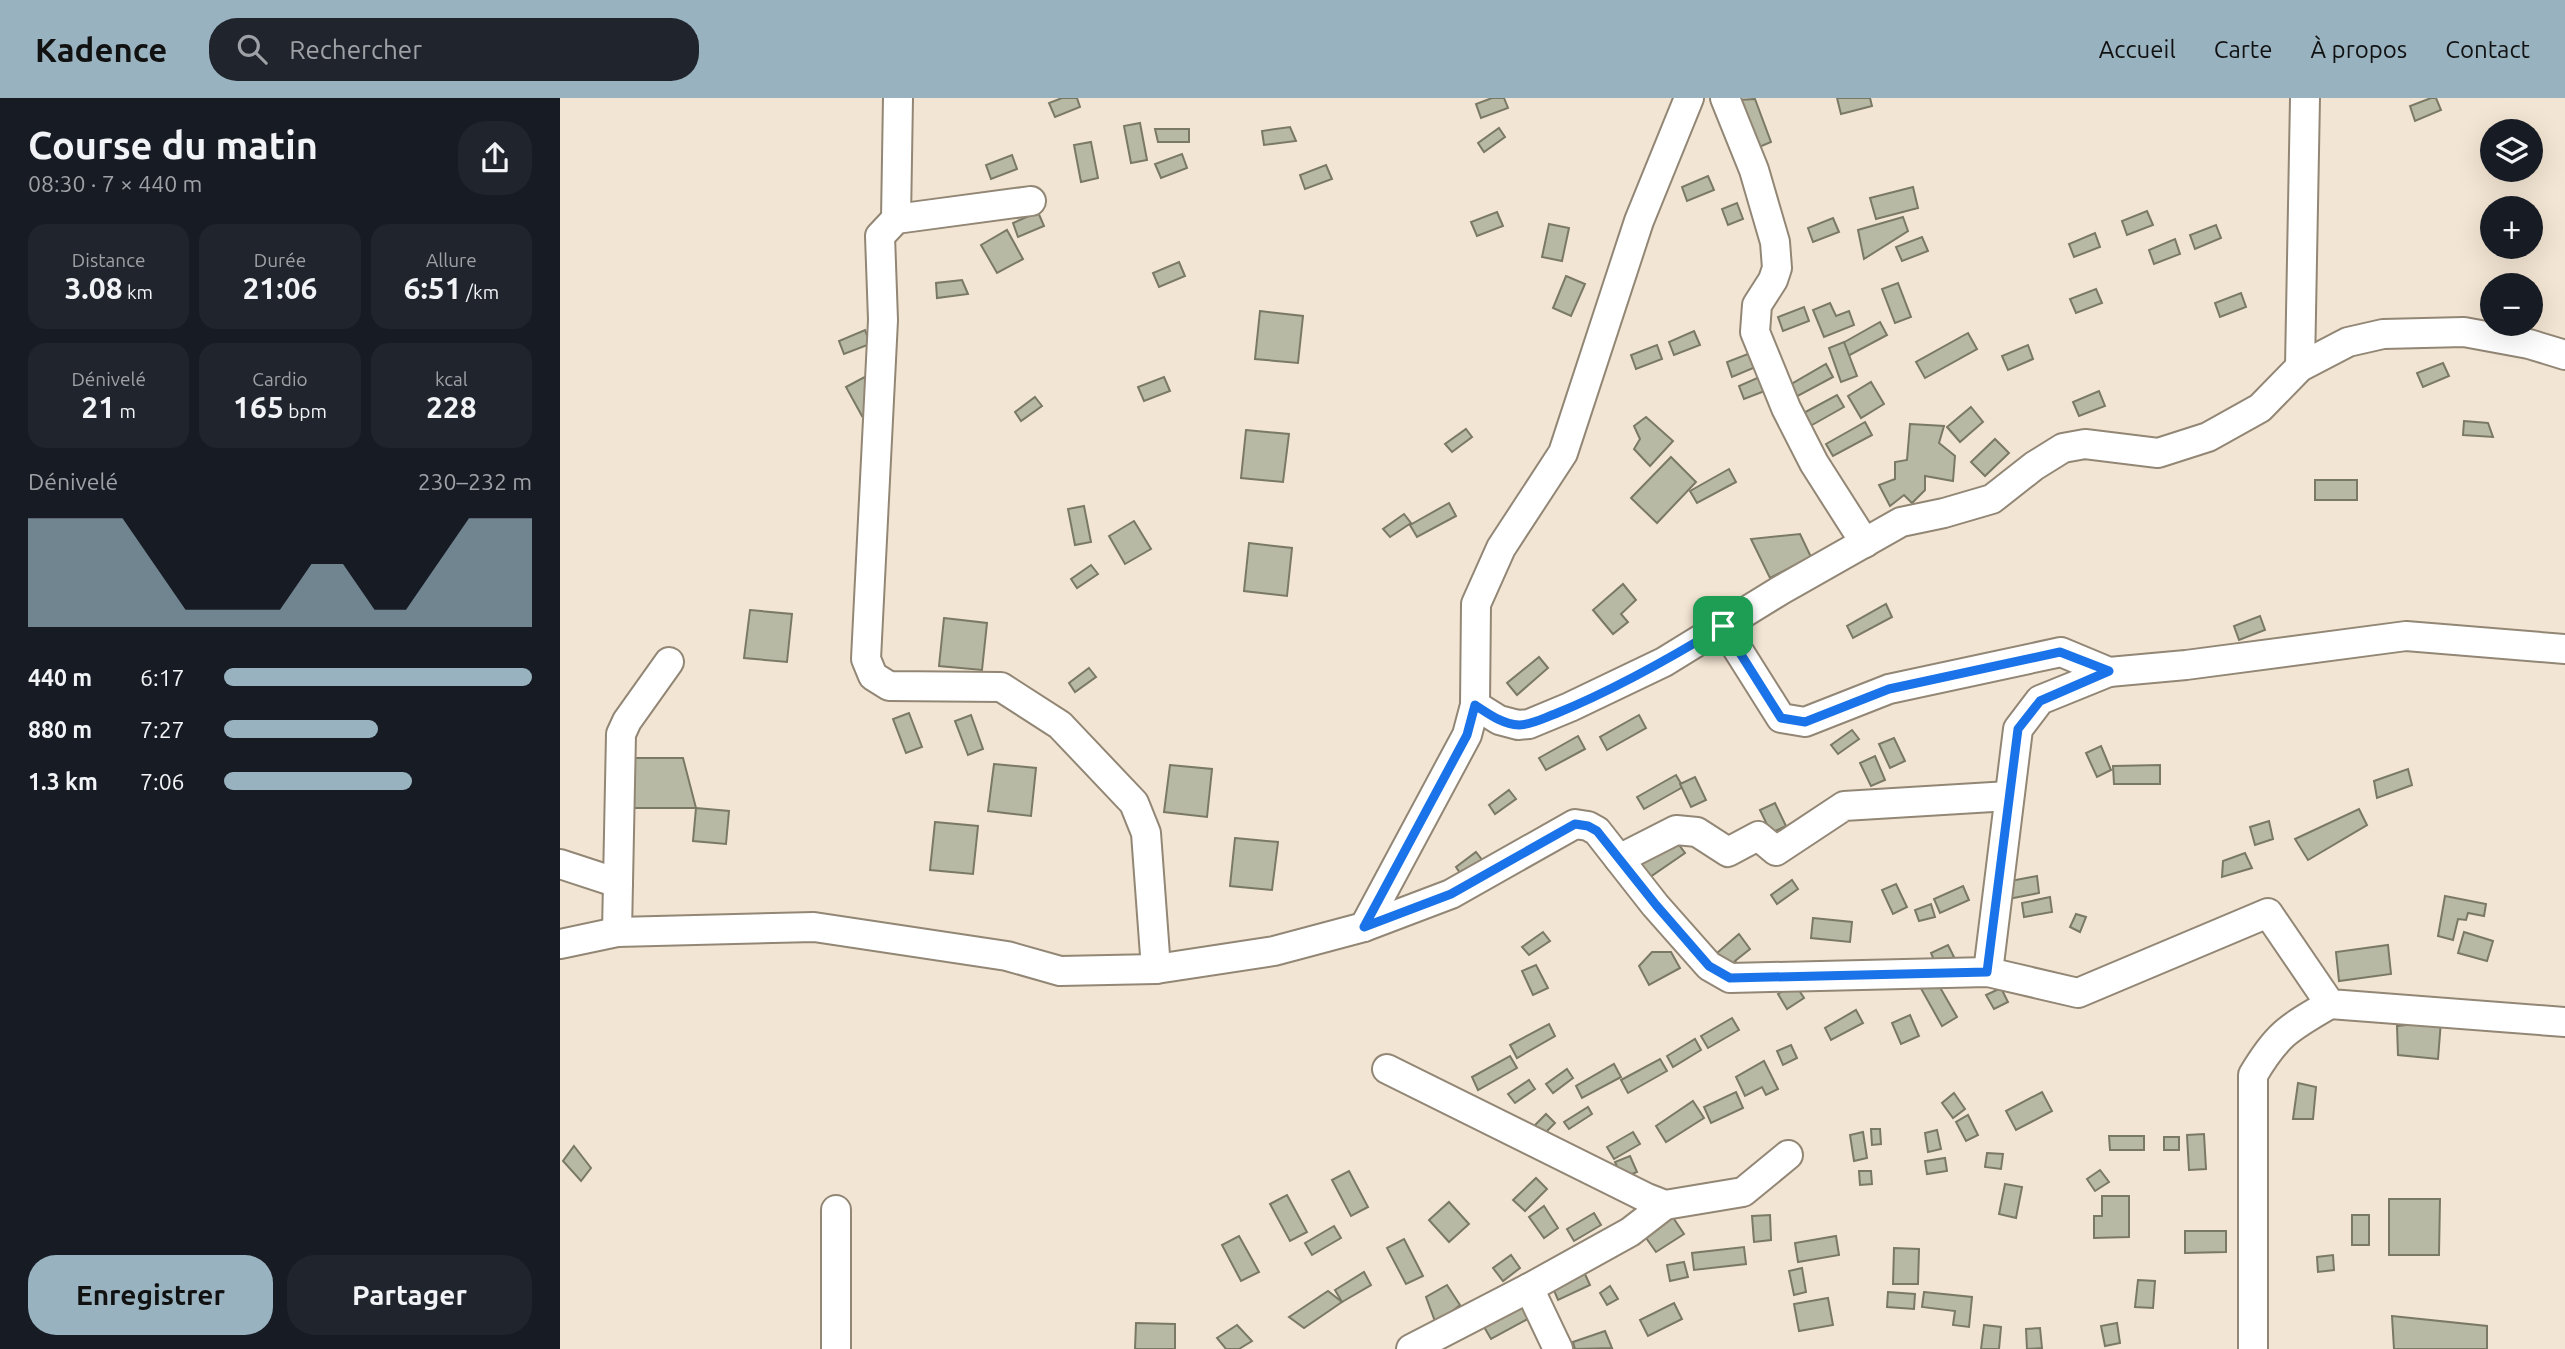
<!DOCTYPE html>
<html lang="fr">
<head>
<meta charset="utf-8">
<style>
  body { margin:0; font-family:Ubuntu,sans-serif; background:#20242c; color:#f1f3f6; height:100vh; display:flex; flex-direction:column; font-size:26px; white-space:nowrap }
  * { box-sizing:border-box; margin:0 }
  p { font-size:23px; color:#9ea1a6 }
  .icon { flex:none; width:38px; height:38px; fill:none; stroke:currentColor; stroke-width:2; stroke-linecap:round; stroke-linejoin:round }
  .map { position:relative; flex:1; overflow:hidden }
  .sheet { display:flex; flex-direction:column; background:#171b24; width:560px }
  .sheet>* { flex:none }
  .controls { position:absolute; left:1920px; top:21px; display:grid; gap:14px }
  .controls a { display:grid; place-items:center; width:63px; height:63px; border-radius:50%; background:#171b24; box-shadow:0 7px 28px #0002; font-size:35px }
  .pin { position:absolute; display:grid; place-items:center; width:60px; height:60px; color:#fff; margin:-30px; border-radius:14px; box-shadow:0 4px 10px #0006 }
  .round { display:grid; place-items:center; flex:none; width:74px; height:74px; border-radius:28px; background:#20242c }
  .headline { display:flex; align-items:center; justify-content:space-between; height:119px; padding:0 28px }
  h1 { font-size:38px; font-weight:700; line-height:52px }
  .metrics { display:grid; grid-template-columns:repeat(3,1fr); gap:10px; height:119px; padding:7px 28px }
  .metrics div { display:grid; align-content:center; border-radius:18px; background:#20242c; text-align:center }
  .metrics b { font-size:30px; font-weight:700 }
  .metrics small { font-size:19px; font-weight:400 }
  .metrics p { font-size:19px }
  .chart { height:196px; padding:14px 28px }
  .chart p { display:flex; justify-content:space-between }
  .chart svg { width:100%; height:126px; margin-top:7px; fill:#98b2c0; opacity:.7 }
  .primary-button { display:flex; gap:14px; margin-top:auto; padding:14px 28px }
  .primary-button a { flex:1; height:80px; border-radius:28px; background:#98b2c0; color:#111; font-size:28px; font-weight:700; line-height:80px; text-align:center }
  .primary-button a+a { background:#20242c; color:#f1f3f6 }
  ul { padding:0 28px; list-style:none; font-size:23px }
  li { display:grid; grid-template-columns:112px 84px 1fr; align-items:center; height:52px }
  li i { height:18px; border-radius:9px; background:#98b2c0 }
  header { display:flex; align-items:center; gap:42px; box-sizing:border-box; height:98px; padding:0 35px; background:#98b2c0; color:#111 }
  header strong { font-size:33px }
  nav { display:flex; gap:38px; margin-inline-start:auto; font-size:24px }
  .search { width:490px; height:63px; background:#20242c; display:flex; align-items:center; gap:18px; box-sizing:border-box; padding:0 24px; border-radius:28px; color:#9ea1a6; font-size:26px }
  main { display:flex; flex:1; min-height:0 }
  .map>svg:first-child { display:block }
  .building { fill:#b8b9a4; stroke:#797966; stroke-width:2 }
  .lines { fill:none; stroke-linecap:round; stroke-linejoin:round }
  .street-casing { stroke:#928675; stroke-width:32 }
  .street { stroke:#fff; stroke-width:28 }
  .route-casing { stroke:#fff; stroke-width:14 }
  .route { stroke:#1a73e8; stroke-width:9 }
</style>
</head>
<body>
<header>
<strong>Kadence</strong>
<div class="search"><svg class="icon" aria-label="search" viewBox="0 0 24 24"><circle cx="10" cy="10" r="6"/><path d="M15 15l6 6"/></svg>Rechercher</div>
<nav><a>Accueil</a><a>Carte</a><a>À propos</a><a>Contact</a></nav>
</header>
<main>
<section class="sheet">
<div class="headline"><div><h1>Course du matin</h1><p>08:30 · 7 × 440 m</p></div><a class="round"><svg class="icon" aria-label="share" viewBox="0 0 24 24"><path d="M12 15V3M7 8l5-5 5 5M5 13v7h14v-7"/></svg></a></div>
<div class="metrics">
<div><p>Distance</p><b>3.08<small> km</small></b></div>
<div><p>Durée</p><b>21:06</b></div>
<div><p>Allure</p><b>6:51<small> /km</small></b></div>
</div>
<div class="metrics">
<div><p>Dénivelé</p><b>21<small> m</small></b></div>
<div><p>Cardio</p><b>165<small> bpm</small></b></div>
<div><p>kcal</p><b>228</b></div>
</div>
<div class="chart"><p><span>Dénivelé</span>230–232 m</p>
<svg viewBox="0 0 160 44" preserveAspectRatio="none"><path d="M0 44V6L10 6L20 6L30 6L40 22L50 38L60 38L70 38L80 38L90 22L100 22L110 38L120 38L130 22L140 6L150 6L160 6V44z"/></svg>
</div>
<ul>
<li><b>440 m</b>6:17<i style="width:100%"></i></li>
<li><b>880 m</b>7:27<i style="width:50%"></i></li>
<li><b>1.3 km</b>7:06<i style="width:61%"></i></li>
</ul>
<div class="primary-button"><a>Enregistrer</a><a>Partager</a></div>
</section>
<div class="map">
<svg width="2005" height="1251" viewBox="0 0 2005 1251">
  <rect width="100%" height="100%" fill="#f3e5d3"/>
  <!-- building -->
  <g class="building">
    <path d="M502,0H517L520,9L495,19L489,5Z"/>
    <path d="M932,0H944L948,10L921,20L916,6Z"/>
    <path d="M1277,0H1310L1312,8L1281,16Z"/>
    <path d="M1871,0H1876L1881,12L1855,23L1850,8Z"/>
    <path d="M1195,1L1211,44L1197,50L1178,2Z"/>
    <path d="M580,25L587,62L571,65L564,28Z"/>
    <path d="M730,29L736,43L704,47L702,33Z"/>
    <path d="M939,30L945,39L924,54L918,45Z"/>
    <path d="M595,31H629V44H598Z"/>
    <path d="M531,44L538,80L521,84L514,47Z"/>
    <path d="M622,56L627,70L601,80L595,66Z"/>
    <path d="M452,57L457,71L431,81L426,67Z"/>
    <path d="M766,67L772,81L745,91L740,77Z"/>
    <path d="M1148,78L1154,92L1127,103L1122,89Z"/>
    <path d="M1353,89L1358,110L1316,121L1310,100Z"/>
    <path d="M1177,105L1183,121L1168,127L1162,111Z"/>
    <path d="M1587,113L1593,127L1567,137L1562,123Z"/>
    <path d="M478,114L484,128L458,139L453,125Z"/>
    <path d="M937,114L943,128L917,138L911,124Z"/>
    <path d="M1343,119L1348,133L1304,161L1298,132Z"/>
    <path d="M1273,120L1279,134L1253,144L1248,130Z"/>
    <path d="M989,126L1009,130L1002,163L982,159Z"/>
    <path d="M1656,127L1661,140L1635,151L1630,137Z"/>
    <path d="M447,132L463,161L437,175L421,147Z"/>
    <path d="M1535,135L1540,149L1514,159L1509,146Z"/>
    <path d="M1362,139L1368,153L1342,163L1336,149Z"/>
    <path d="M1615,141L1620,156L1594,166L1589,152Z"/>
    <path d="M619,164L625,178L599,189L593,175Z"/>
    <path d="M1006,178L1025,186L1011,218L993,210Z"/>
    <path d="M402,182L408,196L377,200L376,185Z"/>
    <path d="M1338,185L1351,219L1335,225L1322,191Z"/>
    <path d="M1536,191L1542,205L1516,215L1510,201Z"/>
    <path d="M1681,195L1686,209L1660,219L1655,205Z"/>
    <path d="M1270,205L1276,218L1289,213L1294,227L1264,239L1253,212Z"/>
    <path d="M1244,209L1249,223L1223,233L1218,219Z"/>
    <path d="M700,213L743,218L738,265L695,261Z"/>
    <path d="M1320,224L1327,237L1288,258L1281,246Z"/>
    <path d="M305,232L310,246L284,256L279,243Z"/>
    <path d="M1134,233L1140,247L1114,257L1109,244Z"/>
    <path d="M1408,235L1417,251L1365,280L1356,264Z"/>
    <path d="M1284,244L1297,278L1281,284L1269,250Z"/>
    <path d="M1097,247L1102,261L1076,271L1071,257Z"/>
    <path d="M1468,247L1473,261L1448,272L1442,258Z"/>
    <path d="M1193,254L1198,268L1172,279L1167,264Z"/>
    <path d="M1883,265L1889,278L1863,289L1857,275Z"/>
    <path d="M1266,266L1273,279L1234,300L1228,288Z"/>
    <path d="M312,275L327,303L302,318L286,289Z"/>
    <path d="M1204,277L1210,291L1184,301L1179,288Z"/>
    <path d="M604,279L610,293L584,303L578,289Z"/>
    <path d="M1311,284L1324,306L1301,320L1288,298Z"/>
    <path d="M1539,293L1545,308L1519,318L1513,304Z"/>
    <path d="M1277,297L1284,309L1245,331L1238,318Z"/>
    <path d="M475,299L482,308L461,323L455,314Z"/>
    <path d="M1411,309L1423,324L1400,344L1387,329Z"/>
    <path d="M1086,319L1113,343L1090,368L1074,351L1080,341L1074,328Z"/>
    <path d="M1904,323L1928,325L1933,339L1903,337Z"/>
    <path d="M1305,324L1312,337L1273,358L1266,346Z"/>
    <path d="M1350,326L1384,328L1379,345L1395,358L1393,383L1365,378V392L1352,405L1344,397L1330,408L1319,387L1335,381V364L1347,362Z"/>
    <path d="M906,331L912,339L892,354L885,346Z"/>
    <path d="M686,332L729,336L723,384L681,380Z"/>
    <path d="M1435,341L1449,355L1425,378L1411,364Z"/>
    <path d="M1111,359L1136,384L1097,425L1071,400Z"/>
    <path d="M1169,371L1176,384L1137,405L1130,393Z"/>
    <rect x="1755" y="382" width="42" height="20"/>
    <path d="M889,405L896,418L857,439L850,427Z"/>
    <path d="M524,408L531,444L515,447L508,411Z"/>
    <path d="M844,416L851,425L830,439L823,431Z"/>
    <path d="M574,423L591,451L565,466L549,438Z"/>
    <path d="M1240,436L1251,459L1210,480L1191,441Z"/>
    <path d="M689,445L732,450L727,498L684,493Z"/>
    <path d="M531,467L538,476L517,490L511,481Z"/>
    <path d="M1063,486L1076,502L1061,516L1068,524L1053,536L1033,512Z"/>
    <path d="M1326,506L1332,519L1293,540L1287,528Z"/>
    <path d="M190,512L232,516L227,564L184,560Z"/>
    <path d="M1700,518L1705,532L1679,542L1674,528Z"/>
    <path d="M384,520L427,525L422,572L379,568Z"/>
    <path d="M979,559L988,570L957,597L947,585Z"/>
    <path d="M529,570L536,579L515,594L509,585Z"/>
    <path d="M349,615L362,649L346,655L333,621Z"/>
    <path d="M411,617L423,651L408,657L395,623Z"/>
    <path d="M1079,617L1086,630L1047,652L1040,639Z"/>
    <path d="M1292,632L1299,641L1278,656L1271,647Z"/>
    <path d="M1018,638L1025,651L986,672L979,660Z"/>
    <path d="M1334,640L1345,663L1330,670L1319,646Z"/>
    <path d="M1541,648L1551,672L1537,679L1526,655Z"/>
    <path d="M1315,658L1325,682L1311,688L1300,665Z"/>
    <path d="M71,660H123L136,710H71Z"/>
    <path d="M434,666L476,670L471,718L428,713Z"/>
    <path d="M610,667L652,671L647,719L604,714Z"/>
    <path d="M1600,667V686H1554L1553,668Z"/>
    <path d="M1848,671L1852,687L1817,700L1814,683Z"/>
    <path d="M1116,677L1123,689L1084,711L1077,699Z"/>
    <path d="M1135,679L1146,702L1131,709L1120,686Z"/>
    <path d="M949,692L956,701L935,716L929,707Z"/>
    <path d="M1215,705L1226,728L1211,735L1200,712Z"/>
    <path d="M136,710L169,713L166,746L133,743Z"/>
    <path d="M1799,711L1807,727L1748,762L1735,741Z"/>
    <path d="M1709,723L1713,741L1695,747L1690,729Z"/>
    <path d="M375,724L418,728L413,776L370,772Z"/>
    <path d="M675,740L718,744L712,792L670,788Z"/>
    <path d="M1114,740L1125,755L1090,779L1080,765Z"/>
    <path d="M916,754L923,763L902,778L896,769Z"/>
    <path d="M1685,755L1692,770L1662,779L1663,763Z"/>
    <path d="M1477,778L1479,795L1443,802L1440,785Z"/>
    <path d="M1232,782L1238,791L1217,806L1211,797Z"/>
    <path d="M1336,786L1347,809L1333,816L1322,792Z"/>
    <path d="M1403,788L1409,802L1380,815L1374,801Z"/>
    <path d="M1885,798L1926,806L1924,818L1908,815L1906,822L1898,821L1893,842L1878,838Z"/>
    <path d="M1490,799L1492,814L1464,819L1462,805Z"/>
    <path d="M1371,806L1375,819L1359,823L1355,812Z"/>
    <path d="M1516,816L1526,819L1520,834L1510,829Z"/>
    <path d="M1253,820L1292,824L1290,844L1251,840Z"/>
    <path d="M983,834L990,843L969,857L962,849Z"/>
    <path d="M1904,834L1933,843L1927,863L1898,855Z"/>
    <path d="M1179,836L1190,851L1175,863L1181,871L1150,861Z"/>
    <path d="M1388,847L1394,859L1376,867L1371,855Z"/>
    <path d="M1828,847L1831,876L1779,883L1776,854Z"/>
    <path d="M1092,854H1111L1120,870L1089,887L1079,868Z"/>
    <path d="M976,867L988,890L973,897L962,873Z"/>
    <path d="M1374,879L1397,919L1382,928L1359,887Z"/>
    <path d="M1235,886L1244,900L1227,911L1218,896Z"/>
    <path d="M1441,890L1448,904L1434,911L1426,897Z"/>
    <path d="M1296,912L1303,925L1271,942L1265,930Z"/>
    <path d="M1350,917L1359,938L1341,946L1332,925Z"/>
    <path d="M1172,920L1179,932L1148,950L1141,938Z"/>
    <path d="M1881,923L1878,961L1838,957L1837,928Z"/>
    <path d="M989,926L995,938L957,960L950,947Z"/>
    <path d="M1135,941L1141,952L1113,969L1107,958Z"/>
    <path d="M1231,947L1237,960L1223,967L1217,953Z"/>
    <path d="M950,958L957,970L918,992L912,979Z"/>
    <path d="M1100,961L1107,973L1068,995L1061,982Z"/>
    <path d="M1204,963L1218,991L1206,997L1202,989L1185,998L1176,979Z"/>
    <path d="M1054,966L1061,979L1022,1000L1016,988Z"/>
    <path d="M1007,971L1013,980L993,995L986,986Z"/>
    <path d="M969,982L975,991L955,1005L948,996Z"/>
    <path d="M1738,985L1756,989L1753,1021H1733Z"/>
    <path d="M1176,994L1183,1010L1151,1025L1144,1009Z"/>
    <path d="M1482,994L1492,1013L1456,1032L1446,1013Z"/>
    <path d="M1394,995L1405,1011L1393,1020L1382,1005Z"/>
    <path d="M1133,1003L1144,1020L1106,1044L1096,1028Z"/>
    <path d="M1028,1009L1032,1016L1009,1031L1004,1024Z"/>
    <path d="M986,1016L995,1025L981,1039L973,1029Z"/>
    <path d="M1408,1017L1418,1037L1406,1043L1396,1024Z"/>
    <path d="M1311,1031H1320L1321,1046L1312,1047Z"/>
    <path d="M1377,1032L1381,1051L1368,1054L1365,1035Z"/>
    <path d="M1073,1034L1080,1046L1054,1061L1047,1049Z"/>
    <path d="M1303,1034L1307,1060L1294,1063L1290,1037Z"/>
    <path d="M1644,1036L1646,1071L1629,1072L1627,1037Z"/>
    <path d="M1549,1038H1584V1052H1550Z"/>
    <rect x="1604" y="1039" width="15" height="13"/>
    <path d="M14,1048L31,1070L21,1083L3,1063Z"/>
    <path d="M1427,1055L1443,1056L1441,1071L1425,1069Z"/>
    <path d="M1070,1058L1077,1074L1062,1080L1055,1064Z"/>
    <path d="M1385,1060L1387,1073L1367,1076L1365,1063Z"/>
    <path d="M1540,1072L1549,1084L1535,1093L1527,1081Z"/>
    <path d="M789,1073L808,1109L791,1118L772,1082Z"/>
    <path d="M1299,1073H1311L1312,1086L1300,1087Z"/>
    <path d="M976,1080L987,1091L965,1113L953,1102Z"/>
    <path d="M1445,1086L1462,1089L1456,1120L1439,1116Z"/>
    <path d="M727,1097L747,1134L730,1143L710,1106Z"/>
    <path d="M1542,1098H1569V1139L1534,1140V1118H1542Z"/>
    <path d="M1829,1101H1880L1879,1157H1829Z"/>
    <path d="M889,1104L909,1126L889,1144L869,1122Z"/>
    <path d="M984,1108L998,1130L984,1140L969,1119Z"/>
    <path d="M1034,1115L1041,1127L1014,1143L1007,1131Z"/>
    <path d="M1210,1117L1211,1142L1194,1144L1192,1118Z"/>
    <rect x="1792" y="1117" width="17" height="30"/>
    <path d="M1112,1118L1124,1136L1096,1154L1084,1137Z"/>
    <path d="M774,1128L781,1140L752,1157L745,1145Z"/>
    <path d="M1625,1133H1666V1154L1625,1155Z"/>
    <path d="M679,1138L699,1174L681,1183L662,1147Z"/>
    <path d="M1276,1138L1279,1157L1238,1164L1235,1145Z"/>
    <path d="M844,1141L863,1178L846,1186L827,1150Z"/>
    <path d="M1184,1149L1186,1166L1134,1172L1132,1155Z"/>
    <path d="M1334,1150L1359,1151L1358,1186H1333Z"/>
    <path d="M951,1157L960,1170L943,1183L933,1170Z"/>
    <path d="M1773,1157L1774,1172L1758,1174L1757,1159Z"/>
    <path d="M1124,1164L1128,1179L1110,1183L1107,1167Z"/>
    <path d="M1242,1170L1246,1194L1234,1197L1229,1173Z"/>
    <path d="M804,1174L811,1187L782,1204L775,1192Z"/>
    <path d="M1024,1174L1030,1187L998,1202L993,1190Z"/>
    <path d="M1578,1182L1595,1183L1593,1210L1575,1209Z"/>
    <path d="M887,1187L900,1207L876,1226L866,1199Z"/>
    <path d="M1050,1188L1058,1201L1047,1207L1040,1195Z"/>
    <path d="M768,1193L782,1204L744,1230L729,1219Z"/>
    <path d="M1328,1194L1355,1196L1354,1211L1327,1209Z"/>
    <path d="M1364,1194L1412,1199L1409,1229L1393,1227L1395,1213L1362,1209Z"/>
    <path d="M1268,1200L1273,1227L1239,1233L1234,1206Z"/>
    <path d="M967,1202L975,1217L931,1241L923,1227Z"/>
    <path d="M1114,1205L1122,1221L1088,1238L1080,1222Z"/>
    <path d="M1832,1218L1927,1228V1251H1834Z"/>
    <path d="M576,1225L615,1226V1251H575Z"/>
    <path d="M1557,1225L1560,1245L1545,1248L1541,1228Z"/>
    <path d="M677,1227L692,1243L679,1251H666L657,1240Z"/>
    <path d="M1424,1227L1441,1229L1439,1251H1421Z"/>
    <path d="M1480,1230L1482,1250L1467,1251L1466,1231Z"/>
    <path d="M1045,1233L1052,1250L1015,1251L1013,1244Z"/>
  </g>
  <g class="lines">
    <!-- street casing -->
    <g class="street-casing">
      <g id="street">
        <path d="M1165,0L1194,72L1215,144L1217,170L1213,182L1197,207L1195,234L1226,310L1254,365L1305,445"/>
        <path d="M471,103L336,121L320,138L323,222L306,561L313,578L329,588L441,589L500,627L574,705L586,735L596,871"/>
        <path d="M336,121L338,0"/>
        <path d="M1740,269L1745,0"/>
        <path d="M1163,528L1221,620L1245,624L1329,591L1501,554L1549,574L1626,567L1846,538L2005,551"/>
        <path d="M915,607L939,622L958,627L969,626L1010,609L1104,564L1221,492L1341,424L1384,415L1432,401L1474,368L1503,350L1525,346L1598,355L1648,339L1700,310L1740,269L1788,244L1823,236L1904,234L1969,246L2005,257"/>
        <path d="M1059,761L1116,732L1137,734L1168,754L1198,738L1216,753L1284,708L1449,698"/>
        <path d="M0,766L58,785"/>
        <path d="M804,829L907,637L915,607L916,506L941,450L1003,355L1079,123L1129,0"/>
        <path d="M57,834L61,636L67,623L109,564"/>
        <path d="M0,846L57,834L254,829L447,858L500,873L596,871L714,853L804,829L891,796L1015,726L1028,728L1037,733L1095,807L1149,868L1170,880L1428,874L1518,895L1708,815L1770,906L2005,924"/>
        <path d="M1428,874L1458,631L1480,602L1549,574"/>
        <path d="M827,971L1087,1100L1105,1107L1183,1094L1228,1057"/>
        <path d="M969,1190L998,1251"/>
        <path d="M276,1251V1112"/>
        <path d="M851,1251L969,1190L1070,1134L1105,1107"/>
        <path d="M1693,1251V977C1718,935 1729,930 1770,906"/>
      </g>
    </g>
    <!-- street -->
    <use href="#street" class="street"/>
  </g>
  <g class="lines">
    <!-- route casing -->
    <g class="route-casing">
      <path id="route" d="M1163,528L1221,620L1245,624L1329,591L1500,554L1549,573L1480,603L1458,631L1427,874L1170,880L1149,868L1096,807L1037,733L1028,728L1015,726L891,796L804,829L907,637L915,607C929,616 942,626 959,627C971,627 984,620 995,616C1054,592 1109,561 1163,528Z"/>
    </g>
    <!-- route -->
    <use href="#route" class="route"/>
  </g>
</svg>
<div class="controls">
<a><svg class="icon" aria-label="layers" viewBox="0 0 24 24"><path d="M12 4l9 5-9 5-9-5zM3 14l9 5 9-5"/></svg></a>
<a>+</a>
<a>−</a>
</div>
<div class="pin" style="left:1163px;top:528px;background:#1e9e55"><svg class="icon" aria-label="arrive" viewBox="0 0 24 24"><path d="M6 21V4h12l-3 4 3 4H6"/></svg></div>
</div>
</main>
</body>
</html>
